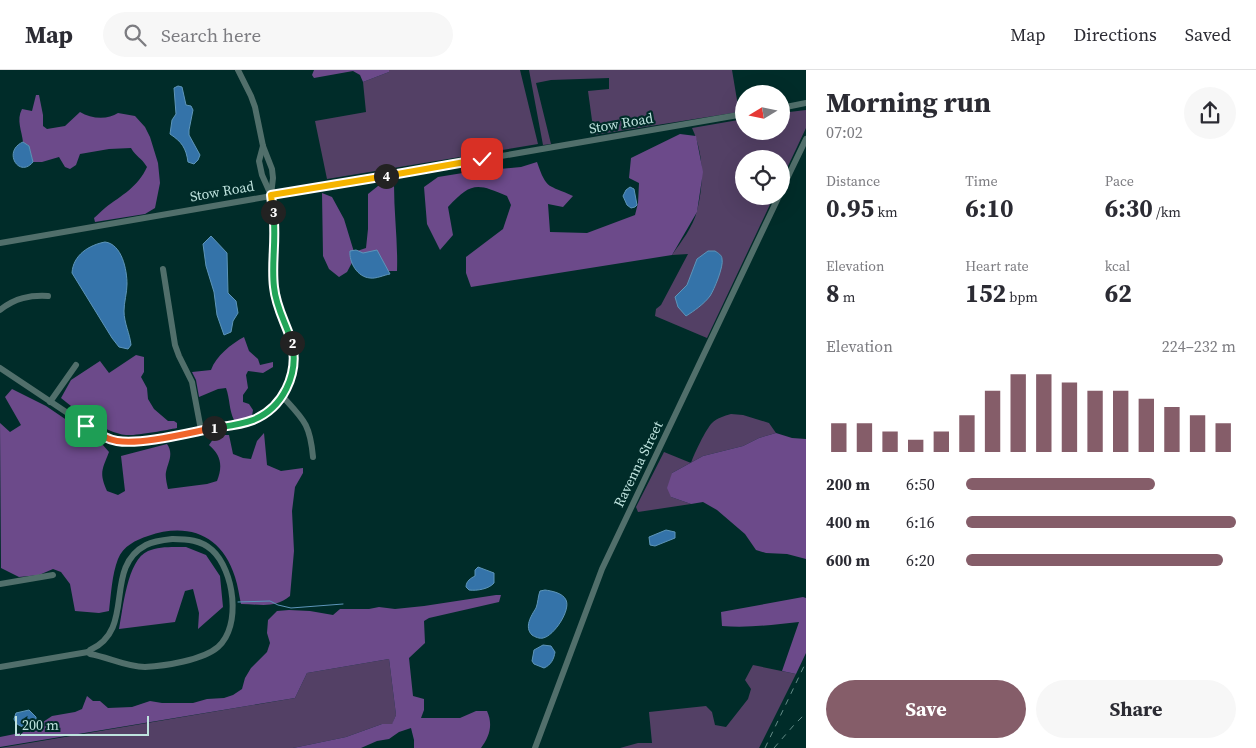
<!DOCTYPE html>
<html lang="en">
<head>
<meta charset="utf-8">
<style>
  body { margin:0; font-family:"Source Serif 4",serif; background:#f7f7f7; color:#2b2b33; height:100vh; display:flex; flex-direction:column; font-size:19px; white-space:nowrap }
  * { box-sizing:border-box; margin:0 }
  p { font-size:16px; color:#7c7c81 }
  .icon { flex:none; width:28px; height:28px; fill:none; stroke:currentColor; stroke-width:2; stroke-linecap:round; stroke-linejoin:round }
  .map { position:relative; flex:1; overflow:hidden }
  .panel { display:flex; flex-direction:column; background:#fff; width:450px }
  .panel>* { flex:none }
  .needle { width:32px; rotate:260deg }
  .buttons { position:absolute; left:735px; top:15px; display:grid; gap:10px }
  .buttons a { display:grid; place-items:center; width:55px; height:55px; border-radius:50%; background:#fff; box-shadow:0 5px 20px #0002; font-size:25px }
  .scale { position:absolute; left:15px; bottom:12px; width:134px; box-sizing:border-box; padding-left:5px; border:2px solid #bee3de; border-top:0; font-size:14px; line-height:18px; white-space:nowrap; color:#bee3de; -webkit-text-stroke:4px #002c29; paint-order:stroke }
  .pin { position:absolute; display:grid; place-items:center; width:42px; height:42px; color:#fff; margin:-21px; border-radius:10px; box-shadow:0 2px 8px #0006 }
  .km { position:absolute; width:25px; height:25px; margin:-12px; border-radius:50%; background:#222; color:#fff; font-size:14px; line-height:25px; text-align:center }
  .round { display:grid; place-items:center; flex:none; width:52px; height:52px; border-radius:26px; background:#f7f7f7 }
  .overview { display:flex; align-items:center; justify-content:space-between; height:85px; padding:0 20px }
  h1 { font-size:28px; font-weight:700; line-height:38px }
  .stats { display:grid; grid-template-columns:repeat(3,1fr); gap:8px; height:85px; padding:5px 20px }
  .stats div { display:grid; align-content:center }
  .stats b { font-size:25px; font-weight:700 }
  .stats small { font-size:14px; font-weight:400 }
  .stats p { font-size:14px }
  .chart { height:140px; padding:10px 20px }
  .chart p { display:flex; justify-content:space-between }
  .chart svg { width:100%; height:90px; margin-top:5px; stroke:#855d69; stroke-width:6 }
  .button { display:flex; gap:10px; margin-top:auto; padding:10px 20px }
  .button a { flex:1; height:58px; border-radius:30px; background:#855d69; color:#fff; font-size:20px; font-weight:700; line-height:58px; text-align:center }
  .button a+a { background:#f7f7f7; color:#2b2b33 }
  ul { padding:0 20px; list-style:none; font-size:16px }
  li { display:grid; grid-template-columns:80px 60px 1fr; align-items:center; height:38px }
  li i { height:12px; border-radius:6px; background:#855d69 }
  header { display:flex; align-items:center; gap:30px; box-sizing:border-box; height:70px; padding:0 25px; background:#fff; border-bottom:1px solid #e1e1e2 }
  header strong { font-size:24px }
  nav { display:flex; gap:28px; margin-inline-start:auto; font-size:18px }
  .search { width:350px; height:45px; background:#f7f7f7; display:flex; align-items:center; gap:12px; box-sizing:border-box; padding:0 18px; border-radius:28px; color:#7c7c81; font-size:19px }
  main { display:flex; flex:1; min-height:0 }
  .map>svg:first-child { display:block }
  .green { fill:#534065 }
  .forest { fill:#6c4a8a }
  .water { fill:#3473a9; stroke:#5d95b9 }
  .lines { fill:none; stroke-linecap:round; stroke-linejoin:round }
  .stream { stroke:#5d95b9; stroke-width:1 }
  .minor { stroke:#516f6b; stroke-width:6 }
  .rail { stroke:#648c88; stroke-width:1; stroke-dasharray:6 6; stroke-linecap:butt }
  .split-1-casing { stroke:#fff; stroke-width:10 }
  .split-2-casing { stroke:#fff; stroke-width:10 }
  .split-3-casing { stroke:#fff; stroke-width:10 }
  .split-4-casing { stroke:#fff; stroke-width:10 }
  .split-5-casing { stroke:#fff; stroke-width:10 }
  .split-1 { stroke:#f0652b; stroke-width:6 }
  .split-2 { stroke:#22a559; stroke-width:6 }
  .split-3 { stroke:#22a559; stroke-width:6 }
  .split-4 { stroke:#f5b400; stroke-width:6 }
  .split-5 { stroke:#f5b400; stroke-width:6 }
  .labels { text-anchor:middle; stroke-width:4.5; stroke-linejoin:round; paint-order:stroke }
  .street-label { font-size:14px; fill:#bee3de; stroke:#002c29 }
</style>
</head>
<body>
<header>
<strong>Map</strong>
<div class="search"><svg class="icon" aria-label="search" viewBox="0 0 24 24"><circle cx="10" cy="10" r="6"/><path d="M15 15l6 6"/></svg>Search here</div>
<nav><a>Map</a><a>Directions</a><a>Saved</a></nav>
</header>
<main>
<div class="map">
<svg width="806" height="678" viewBox="0 0 806 678">
  <rect width="100%" height="100%" fill="#002c29"/>
  <!-- green -->
  <g class="green">
    <path d="M389,0H520L538,74L327,109L315,51L366,42L363,12L389,2Z"/>
    <path d="M529,0H732L739,42L594,65L588,21L609,19V8L551,10L536,13L551,74L543,75Z"/>
    <path d="M806,40V58L781,111V89H744V126H774L707,268L655,246L656,239L661,235L688,184L672,185C681,172 693,157 697,141C704,114 704,84 692,58L744,49V61H781V43Z"/>
    <path d="M731,344L743,345L769,353L776,363L759,368L743,376L703,386L672,403L671,427L691,434L638,442L636,437L664,382L691,393C694,384 706,359 712,353C717,348 724,346 731,344Z"/>
    <path d="M389,589L396,645L392,655L382,654L346,667L293,678H0L295,628L307,603Z"/>
    <path d="M753,595L796,604L759,678H620L638,673H652L649,642L706,636L712,642L715,655L726,657L748,629L751,619L745,610Z"/>
  </g>
  <!-- forest -->
  <g class="forest">
    <path d="M314,0H389V2L363,12L360,5L353,1L314,8L312,5Z"/>
    <path d="M36,25H39L43,45V56L47,59L65,56L80,42C91,49 108,50 118,43L135,46L145,57L150,67L158,93L160,113L155,138L145,144L95,152L94,148C98,145 101,141 105,138C122,125 138,117 147,97C141,87 136,87 131,78L109,79L80,84L76,95L70,99L65,97L59,87L42,92H33L29,76L23,72C22,61 16,50 22,39L32,41Z"/>
    <path d="M680,64L696,66L703,102L697,142L672,185L471,217L466,203V187L503,159L511,135L507,126C477,113 471,112 448,137L453,165L440,180L427,154L424,117L438,107L469,102L521,97L537,92C547,121 548,114 573,126L563,137L548,134L550,162L587,163L635,145L638,133L639,113L629,108L631,88Z"/>
    <path d="M385,113L394,115C394,144 398,173 397,201H388L355,187L347,202L339,207L329,199L323,186L322,123L332,127L344,149L354,182L366,178L368,159V124L378,116Z"/>
    <path d="M244,267L249,281L258,289L260,295L273,292V297L263,303L248,301L246,305L248,318L243,325V332L249,334L253,340L252,346L243,350H234C229,340 230,329 226,318L218,319L199,327L196,310L192,302L211,300C216,286 231,274 244,267Z"/>
    <path d="M136,285L144,287V302L141,307L147,318L148,329L154,339L168,351H174L177,353V358C167,360 135,366 126,365C105,363 77,341 61,328L71,310L100,291L109,303Z"/>
    <path d="M12,319L46,336L102,374L109,382C102,400 99,403 107,421L118,425L125,421L121,386L167,374C174,384 168,392 166,402C165,407 167,414 168,419L207,414L217,411C223,396 221,385 209,375L216,365H229L233,384L243,388L251,389L257,371L264,363L267,395L281,401L303,398V403L295,417L292,441L294,481L290,526C274,539 260,534 241,534C239,525 238,516 235,507C222,465 188,452 148,466C136,470 123,476 118,489C112,504 111,525 109,541L99,543L75,541L70,514L61,502L53,499L39,505L19,507L1,498L0,353L10,362L21,355L5,327Z"/>
    <path d="M776,363L792,368L806,369V489L787,484L766,483L756,480L745,464L717,440L703,432L691,434L671,427L667,418L672,403L703,386L743,376L759,368Z"/>
    <path d="M186,477L206,485L220,506L223,537L198,559L199,543L193,519L185,521L175,552L119,559C123,539 127,490 148,481C159,476 174,477 186,477Z"/>
    <path d="M496,525H501L499,532L429,548L424,551L425,573L409,588L413,626L424,629V640L421,648H460L476,641H487C493,654 490,666 481,678H414V670L411,658L399,662L389,669L377,671L361,678H293L346,667L382,654H392L396,645L389,589L307,603L295,628L0,677V667L20,663L43,652L52,646L75,642L82,639L87,626L93,631H100L108,638L132,637L150,631L162,633H193L207,629L224,628L233,625L242,619L245,608L251,598L267,582L270,573L267,563L268,550L277,541L289,540L310,541L333,545L340,539H369L379,537L395,539L424,536Z"/>
    <path d="M803,527L806,528V583L796,604L782,601L799,552C773,555 748,558 722,556L721,542Z"/>
  </g>
  <!-- water -->
  <g class="water">
    <path d="M178,16L182,17L186,35L191,36L193,40L189,60V65L200,85L198,90L194,94L188,92C186,78 182,72 170,64L172,50L176,44L174,18Z"/>
    <path d="M23,72L29,76L33,92C19,109 2,81 23,72Z"/>
    <path d="M630,117L634,119L637,135L635,137L631,138L627,135L623,126L626,120Z"/>
    <path d="M211,166L227,183L228,223L236,231L238,243L233,251L231,262L224,265L217,245L214,222L206,196L203,174Z"/>
    <path d="M105,172C122,174 127,200 127,214C127,223 124,232 124,241C124,253 130,264 131,275L128,279L119,277L112,268L72,203C73,185 89,175 105,172Z"/>
    <path d="M356,180L363,183L377,180L390,204C384,205 376,209 370,208C357,207 349,192 350,181Z"/>
    <path d="M708,181H715C718,183 722,185 722,189C724,196 714,220 710,226C704,234 694,241 686,246L678,237L675,227L687,215L697,189Z"/>
    <path d="M666,460L675,462V468L655,476L650,475L649,467Z"/>
    <path d="M478,497L494,503V513C489,519 477,521 469,520L466,517C466,511 471,508 475,506V500Z"/>
    <path d="M545,520C552,521 563,523 566,530C571,540 554,566 543,568C540,569 535,567 532,565C524,557 531,546 536,538C538,533 538,526 540,521Z"/>
    <path d="M543,575L551,576L555,582C554,589 551,595 544,598L534,594L532,591L534,580Z"/>
    <path d="M29,640L36,647V654C28,658 18,659 14,649L16,643Z"/>
  </g>
  <g class="lines">
    <!-- stream -->
    <path class="stream" d="M238,532L270,531L278,535L291,538L343,534"/>
    <!-- minor -->
    <g class="minor">
      <path d="M238,0L251,26L255,37L263,76L272,99L273,108L271,125"/>
      <path d="M781,38L806,33"/>
      <path d="M781,121L806,69"/>
      <path d="M0,173L744,44"/>
      <path d="M163,199L175,275L179,286L192,312L201,360"/>
      <path d="M0,240C15,228 30,225 48,226"/>
      <path d="M0,298L96,362L117,371L131,372L151,370L237,355L258,347L271,338L283,327L289,313L292,304L294,284L290,268L278,240L274,218L273,192L275,160L271,125L262,105L259,91L263,76"/>
      <path d="M283,327C304,350 310,354 313,387"/>
      <path d="M50,332L76,295"/>
      <path d="M173,469C187,469 201,470 212,480C234,500 242,556 218,577C203,590 165,596 145,597C126,597 108,587 90,584L88,582L90,580C137,559 102,498 146,475C154,471 164,470 173,469Z"/>
      <path d="M0,514L53,505"/>
      <path d="M0,597L88,582"/>
      <path d="M535,678L602,499L779,126"/>
    </g>
    <!-- rail -->
    <g class="rail">
      <path d="M765,678L806,592"/>
      <path d="M774,678L794,655L806,643"/>
    </g>
  </g>
  <g class="lines">
    <!-- split-1 casing -->
    <g class="split-1-casing">
      <path id="split-1" d="M86,356C95,362 105,369 117,371C142,375 188,363 214,358"/>
    </g>
    <!-- split-2 casing -->
    <g class="split-2-casing">
      <path id="split-2" d="M214,358C227,356 240,355 253,350C283,338 299,304 292,273"/>
    </g>
    <!-- split-3 casing -->
    <g class="split-3-casing">
      <path id="split-3" d="M273,142C277,167 271,192 274,217C276,238 286,253 292,273"/>
    </g>
    <!-- split-4 casing -->
    <g class="split-4-casing">
      <path id="split-4" d="M273,142L271,125L386,106"/>
    </g>
    <!-- split-5 casing -->
    <g class="split-5-casing">
      <path id="split-5" d="M386,106L482,89"/>
    </g>
    <!-- split-1 -->
    <use href="#split-1" class="split-1"/>
    <!-- split-2 -->
    <use href="#split-2" class="split-2"/>
    <!-- split-3 -->
    <use href="#split-3" class="split-3"/>
    <!-- split-4 -->
    <use href="#split-4" class="split-4"/>
    <!-- split-5 -->
    <use href="#split-5" class="split-5"/>
  </g>
  <g class="labels">
    <!-- street labels -->
    <g class="street-label">
      <text transform="translate(621 53) rotate(-10)" y="5">Stow Road</text>
      <text transform="translate(222 121) rotate(-10)" y="5">Stow Road</text>
      <text transform="translate(638 394) rotate(-64)" y="5">Ravenna Street</text>
    </g>
  </g>
</svg>
<div class="buttons">
<a><svg class="needle" viewBox="-14 -14 28 28"><path d="M0-13l5 13h-10z" fill="#e53935"/><path d="M0 13l5-13h-10z" fill="#7c7c81"/></svg></a>
<a><svg class="icon" aria-label="locate" viewBox="0 0 24 24"><circle cx="12" cy="12" r="6"/><path d="M12 2v4M12 18v4M2 12h4M18 12h4"/></svg></a>
</div>
<div class="scale">200 m</div>
<div class="pin" style="left:86px;top:356px;background:#1e9e55"><svg class="icon" aria-label="arrive" viewBox="0 0 24 24"><path d="M6 21V4h12l-3 4 3 4H6"/></svg></div>
<div class="pin" style="left:482px;top:89px;background:#d93025"><svg class="icon" aria-label="check" viewBox="0 0 24 24"><path d="M5 12l5 5 9-10"/></svg></div>
<b class="km" style="left:214px;top:358px">1</b>
<b class="km" style="left:292px;top:273px">2</b>
<b class="km" style="left:273px;top:142px">3</b>
<b class="km" style="left:386px;top:106px">4</b>
</div>
<section class="panel">
<div class="overview"><div><h1>Morning run</h1><p>07:02</p></div><a class="round"><svg class="icon" aria-label="share" viewBox="0 0 24 24"><path d="M12 15V3M7 8l5-5 5 5M5 13v7h14v-7"/></svg></a></div>
<div class="stats">
<div><p>Distance</p><b>0.95<small> km</small></b></div>
<div><p>Time</p><b>6:10</b></div>
<div><p>Pace</p><b>6:30<small> /km</small></b></div>
</div>
<div class="stats">
<div><p>Elevation</p><b>8<small> m</small></b></div>
<div><p>Heart rate</p><b>152<small> bpm</small></b></div>
<div><p>kcal</p><b>62</b></div>
</div>
<div class="chart"><p><span>Elevation</span>224–232 m</p>
<svg viewBox="0 0 160 44" preserveAspectRatio="none"><path d="M5 44V30M15 44V30M25 44V34M35 44V38M45 44V34M55 44V26M65 44V14M75 44V6M85 44V6M95 44V10M105 44V14M115 44V14M125 44V18M135 44V22M145 44V26M155 44V30"/></svg>
</div>
<ul>
<li><b>200 m</b>6:50<i style="width:70%"></i></li>
<li><b>400 m</b>6:16<i style="width:100%"></i></li>
<li><b>600 m</b>6:20<i style="width:95%"></i></li>
</ul>
<div class="button"><a>Save</a><a>Share</a></div>
</section>
</main>
</body>
</html>
